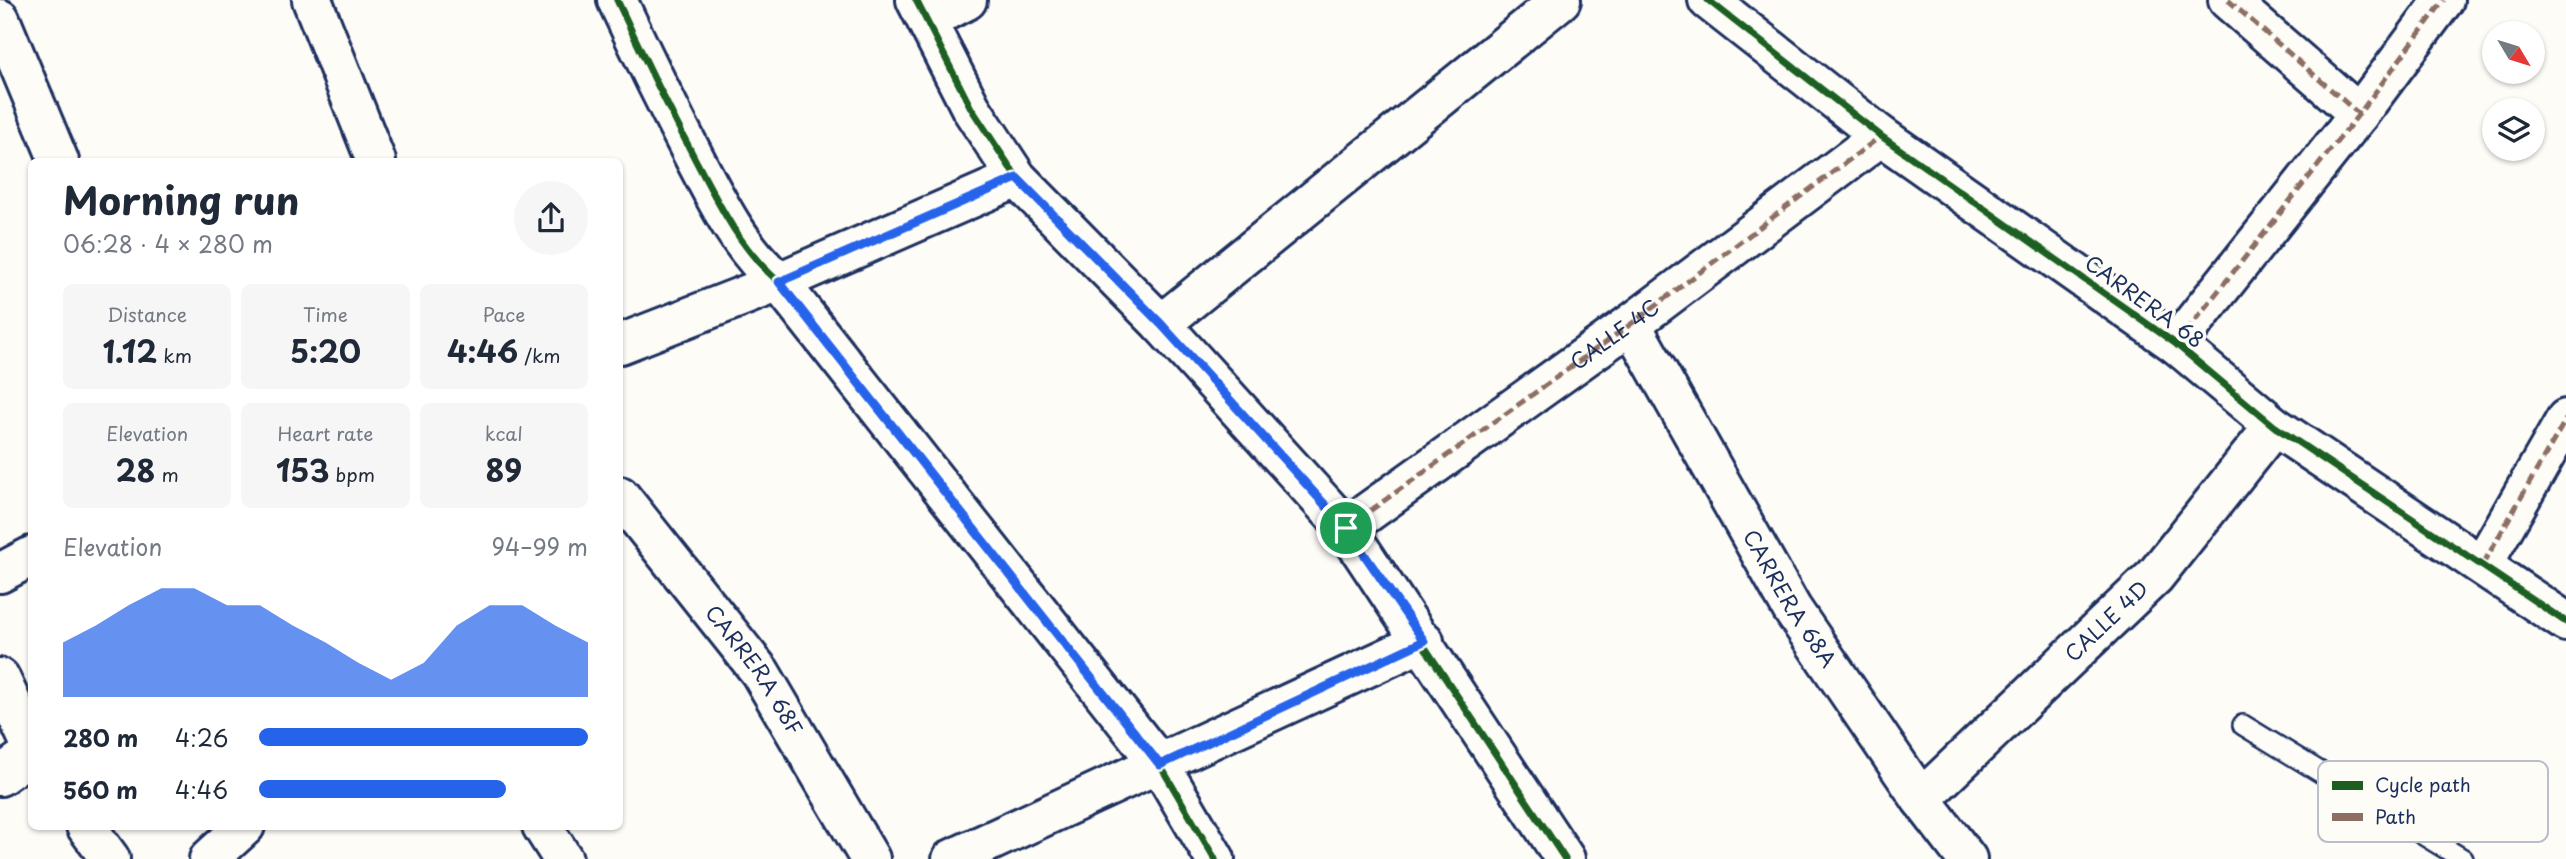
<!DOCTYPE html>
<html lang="en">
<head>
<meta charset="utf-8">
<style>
  body { margin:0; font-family:"Playpen Sans",sans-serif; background:#f6f6f7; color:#1f2937; height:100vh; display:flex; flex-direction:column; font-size:26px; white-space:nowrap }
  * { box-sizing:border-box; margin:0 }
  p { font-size:23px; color:#747a83 }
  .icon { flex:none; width:38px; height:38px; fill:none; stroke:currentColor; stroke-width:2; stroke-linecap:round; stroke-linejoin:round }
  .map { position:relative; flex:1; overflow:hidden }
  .drawer { position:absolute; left:28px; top:158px; width:595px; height:672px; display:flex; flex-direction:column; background:#fff; border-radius:10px; box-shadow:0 2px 5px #0004 }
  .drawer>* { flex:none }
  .needle { width:46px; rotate:128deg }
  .tools { position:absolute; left:2482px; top:21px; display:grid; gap:14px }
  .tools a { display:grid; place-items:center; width:63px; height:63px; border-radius:50%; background:#fff; box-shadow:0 2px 5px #0004; font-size:35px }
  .pin { position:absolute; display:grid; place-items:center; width:60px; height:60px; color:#fff; margin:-30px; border:4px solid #fff; border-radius:50%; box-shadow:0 2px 7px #0007 }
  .round { display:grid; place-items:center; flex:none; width:74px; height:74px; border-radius:37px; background:#f6f6f7 }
  .summary { display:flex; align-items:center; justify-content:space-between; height:119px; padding:0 35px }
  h1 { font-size:38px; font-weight:700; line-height:52px }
  .figures { display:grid; grid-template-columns:repeat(3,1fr); gap:10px; height:119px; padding:7px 35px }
  .figures div { display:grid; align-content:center; border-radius:10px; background:#f6f6f7; text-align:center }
  .figures b { font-size:30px; font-weight:700 }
  .figures small { font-size:19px; font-weight:400 }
  .figures p { font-size:19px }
  .chart { height:196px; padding:14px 35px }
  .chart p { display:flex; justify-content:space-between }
  .chart svg { width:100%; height:126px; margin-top:7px; fill:#2563eb; opacity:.7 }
  ul { padding:0 35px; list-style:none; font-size:23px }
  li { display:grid; grid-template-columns:112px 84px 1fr; align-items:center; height:52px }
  li i { height:18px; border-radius:9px; background:#2563eb }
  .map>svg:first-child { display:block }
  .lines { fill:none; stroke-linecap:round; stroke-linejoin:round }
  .lane-casing { stroke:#1b2f5e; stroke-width:24 }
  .street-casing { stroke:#1b2f5e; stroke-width:44 }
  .lane { stroke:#fdfcf7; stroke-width:19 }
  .street { stroke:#fdfcf7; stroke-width:38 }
  .quiet { stroke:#8d6e63; stroke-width:5; stroke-dasharray:10 5; stroke-linecap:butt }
  .cycleway-casing { stroke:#fdfcf7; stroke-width:11 }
  .cycleway { stroke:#1b5e20; stroke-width:7 }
  .route-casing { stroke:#fff; stroke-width:14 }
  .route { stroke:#2563eb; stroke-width:9 }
  .labels { text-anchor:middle; stroke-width:7; stroke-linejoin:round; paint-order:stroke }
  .street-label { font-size:21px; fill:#1b2f5e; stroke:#fdfcf7 }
  .key { fill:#fdfcf7; stroke:#b9bec9; stroke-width:2 }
  .key-label { font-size:19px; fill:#1b2f5e }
</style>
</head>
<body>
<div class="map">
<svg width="2566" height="859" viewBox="0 0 2566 859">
  <rect width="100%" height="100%" fill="#fdfcf7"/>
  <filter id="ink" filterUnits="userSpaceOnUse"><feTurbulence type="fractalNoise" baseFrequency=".0143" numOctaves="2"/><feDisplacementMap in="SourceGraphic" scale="14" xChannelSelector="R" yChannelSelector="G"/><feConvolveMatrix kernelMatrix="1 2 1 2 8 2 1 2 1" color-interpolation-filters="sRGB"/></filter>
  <g filter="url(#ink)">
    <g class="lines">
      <!-- lane casing -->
      <g class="lane-casing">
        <path id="lane" d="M2243,725L2463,859"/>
      </g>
      <!-- street casing -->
      <g class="street-casing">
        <g id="street">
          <path d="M312,0L376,161"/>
          <path d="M617,0C642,54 668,107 695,159C718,203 741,250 779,282L1160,765L1215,859"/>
          <path d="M916,0L971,108L1017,178L1161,324L1346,528L1565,859"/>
          <path d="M1708,0L1881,136L2176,344L2274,426L2566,622"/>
          <path d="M2228,0L2359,114"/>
          <path d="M0,19L59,161"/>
          <path d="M928,20L967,0"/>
          <path d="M1161,324L1561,0"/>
          <path id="s1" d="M1631,324L1792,609L1921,799L1967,859"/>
          <path d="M620,344L779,282L1017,178"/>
          <path d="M2176,344L2359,114L2444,0"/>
          <path id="s2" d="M620,496L760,672L870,859"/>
          <path id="s3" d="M1346,528L1631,324L1881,136"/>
          <path d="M2483,564L2566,419"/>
          <path d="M0,573L32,556"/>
          <path d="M0,678L32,747"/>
          <path d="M0,776L32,753"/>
          <path id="s4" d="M1921,799L2155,576L2274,426"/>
          <path d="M86,826L110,859"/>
          <path d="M542,826L563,859"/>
          <path d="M209,859L245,826"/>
          <path d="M952,859L1424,641"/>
        </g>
      </g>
      <!-- lane -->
      <use href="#lane" class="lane"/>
      <!-- street -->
      <use href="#street" class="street"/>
      <!-- quiet -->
      <g class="quiet">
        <path d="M2228,0L2359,114"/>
        <path d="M2176,344L2359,114L2444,0"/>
        <path d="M1346,528L1631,324L1881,136"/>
        <path d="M2483,564L2566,419"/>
      </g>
      <!-- cycleway casing -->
      <g class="cycleway-casing">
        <g id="cycleway">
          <path d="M617,0C642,54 668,107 695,159C718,203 741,250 779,282L1160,765L1215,859"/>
          <path d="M916,0L971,108L1017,178L1161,324L1346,528L1565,859"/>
          <path d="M1708,0L1881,136L2176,344L2274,426L2566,622"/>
        </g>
      </g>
      <!-- cycleway -->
      <use href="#cycleway" class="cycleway"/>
    </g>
  </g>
  <g class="lines" filter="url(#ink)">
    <!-- route casing -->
    <g class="route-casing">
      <path id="route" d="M1017,178L1161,324L1346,528L1424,641L1160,765L779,282Z"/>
    </g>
    <!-- route -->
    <use href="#route" class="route"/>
  </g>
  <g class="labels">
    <!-- street labels -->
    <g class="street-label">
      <text transform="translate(2144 302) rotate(36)" y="7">CARRERA 68</text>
      <text dy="7" stroke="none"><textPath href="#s3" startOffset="331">CALLE 4C</textPath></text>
      <text dy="7" stroke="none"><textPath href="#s1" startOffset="317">CARRERA 68A</textPath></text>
      <text dy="7" stroke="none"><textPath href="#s4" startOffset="257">CALLE 4D</textPath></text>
      <text dy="7" stroke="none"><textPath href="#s2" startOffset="220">CARRERA 68F</textPath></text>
    </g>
  </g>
  <!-- legend -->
  <rect x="2318" y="761" width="230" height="81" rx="10" class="key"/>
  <rect x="2332" y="781" width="31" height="9" fill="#1b5e20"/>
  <rect x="2332" y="813" width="31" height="8" fill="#8d6e63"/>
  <g class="key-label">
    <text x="2375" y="792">Cycle path</text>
    <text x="2375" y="824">Path</text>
  </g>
</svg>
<div class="tools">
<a><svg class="needle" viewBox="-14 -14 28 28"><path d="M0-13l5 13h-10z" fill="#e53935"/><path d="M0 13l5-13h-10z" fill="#747a83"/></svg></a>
<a><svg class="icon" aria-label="layers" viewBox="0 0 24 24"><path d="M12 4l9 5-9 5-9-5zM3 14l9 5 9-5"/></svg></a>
</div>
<div class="pin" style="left:1346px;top:528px;background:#1e9e55"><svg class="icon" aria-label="arrive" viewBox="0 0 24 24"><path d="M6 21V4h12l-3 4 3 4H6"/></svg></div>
<section class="drawer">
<div class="summary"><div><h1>Morning run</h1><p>06:28 · 4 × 280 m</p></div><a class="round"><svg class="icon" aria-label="share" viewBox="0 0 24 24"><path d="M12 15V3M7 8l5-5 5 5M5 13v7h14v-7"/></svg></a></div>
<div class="figures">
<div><p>Distance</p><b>1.12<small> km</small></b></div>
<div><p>Time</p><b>5:20</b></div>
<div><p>Pace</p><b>4:46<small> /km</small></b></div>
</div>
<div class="figures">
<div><p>Elevation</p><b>28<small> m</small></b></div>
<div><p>Heart rate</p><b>153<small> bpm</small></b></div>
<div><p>kcal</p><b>89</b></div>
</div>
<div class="chart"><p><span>Elevation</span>94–99 m</p>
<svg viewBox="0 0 160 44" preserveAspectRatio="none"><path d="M0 44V25L10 19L20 12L30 6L40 6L50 12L60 12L70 19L80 25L90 32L100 38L110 32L120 19L130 12L140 12L150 19L160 25V44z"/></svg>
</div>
<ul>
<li><b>280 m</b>4:26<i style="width:100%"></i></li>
<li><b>560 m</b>4:46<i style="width:75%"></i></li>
</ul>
</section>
</div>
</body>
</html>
